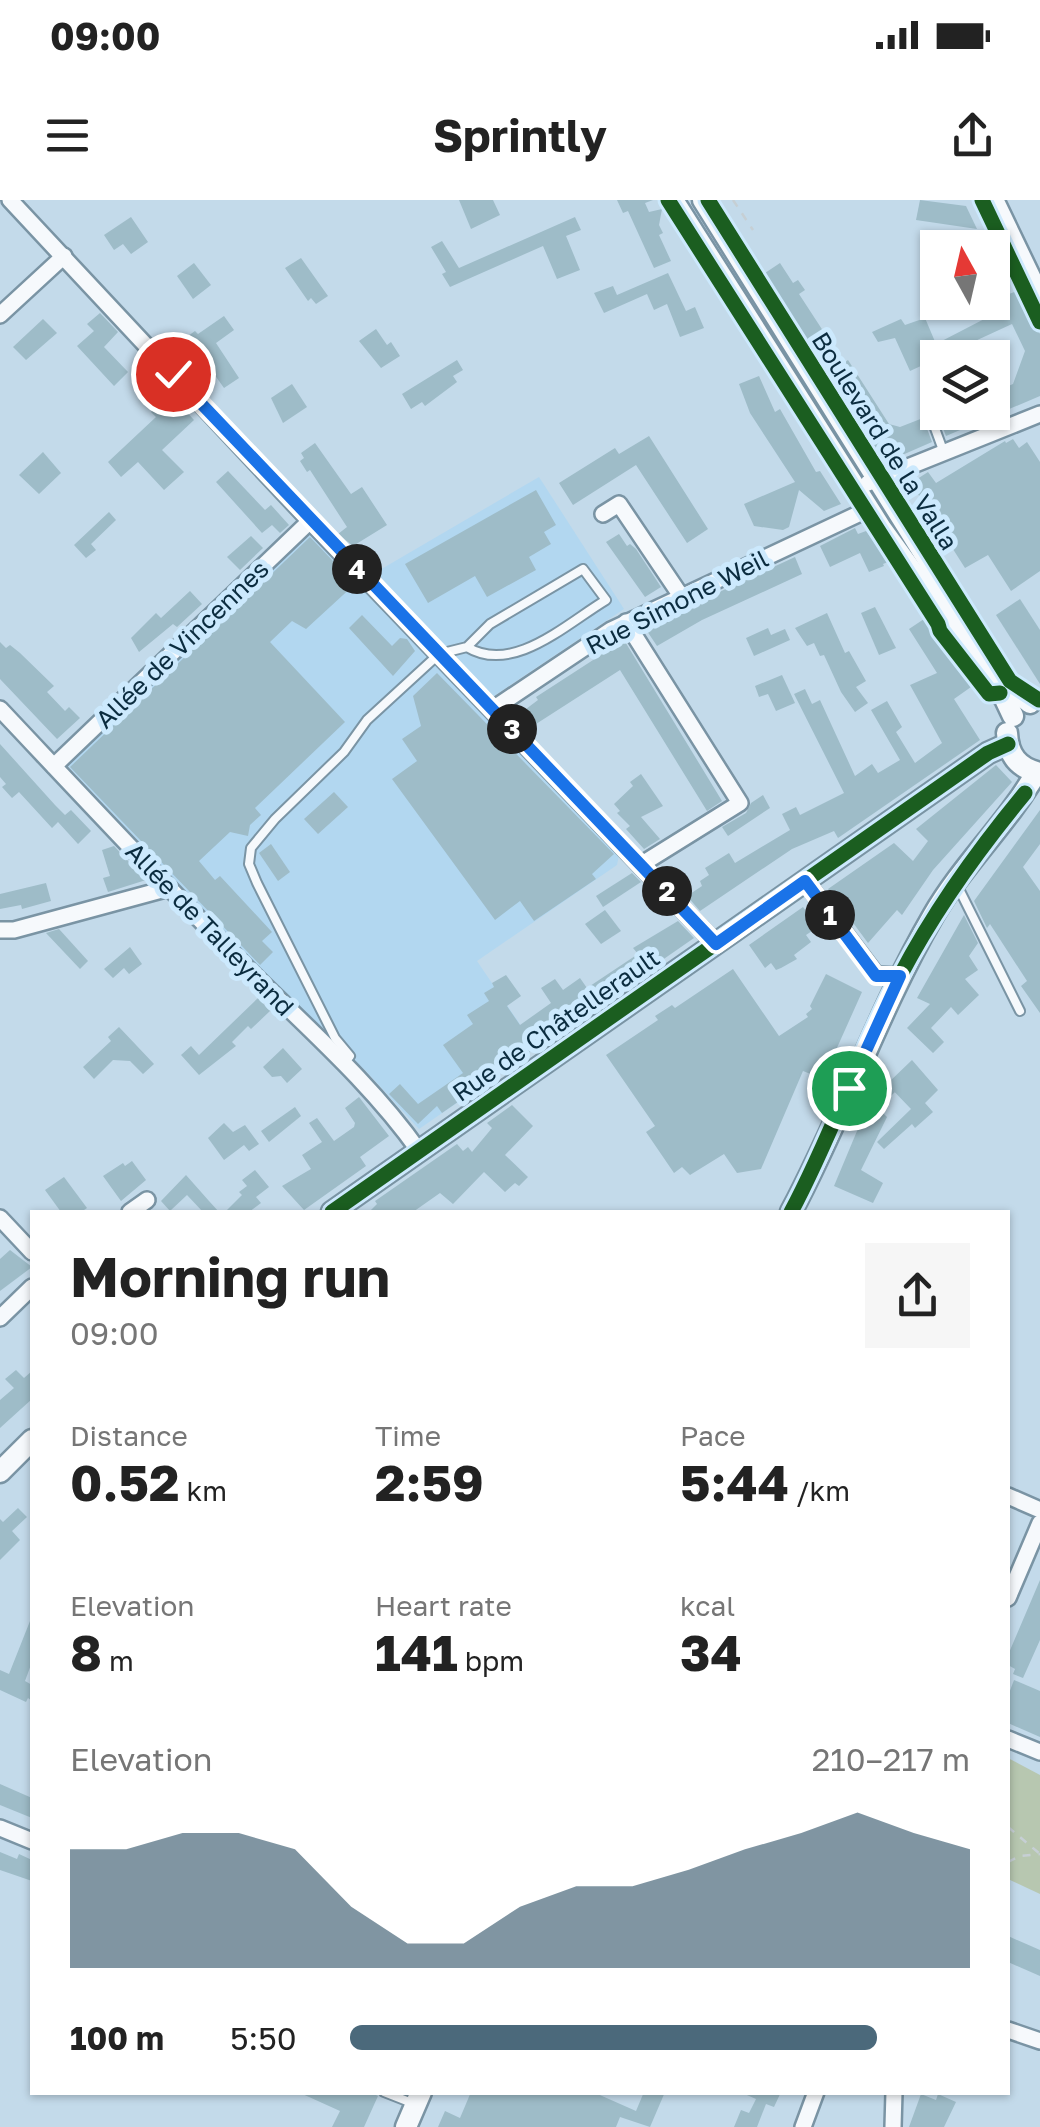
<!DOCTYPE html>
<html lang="en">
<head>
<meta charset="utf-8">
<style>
  body { margin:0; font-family:"Golos Text",sans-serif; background:#f6f6f6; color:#222; height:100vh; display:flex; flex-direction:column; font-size:38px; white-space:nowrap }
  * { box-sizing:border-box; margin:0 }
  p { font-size:32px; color:#767676 }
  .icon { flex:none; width:55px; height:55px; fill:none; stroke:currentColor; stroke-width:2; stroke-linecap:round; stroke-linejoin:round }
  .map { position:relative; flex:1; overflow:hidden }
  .side { position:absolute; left:30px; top:1010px; width:980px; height:885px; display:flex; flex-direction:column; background:#fff; border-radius:0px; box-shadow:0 2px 8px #0004 }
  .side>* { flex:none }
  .needle { width:65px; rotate:352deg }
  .buttons { position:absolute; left:920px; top:30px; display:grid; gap:20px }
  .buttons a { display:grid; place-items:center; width:90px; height:90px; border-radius:0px; background:#fff; box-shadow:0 2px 8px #0004; font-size:50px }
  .pin { position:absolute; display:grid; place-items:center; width:85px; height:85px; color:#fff; margin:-42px; border:5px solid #fff; border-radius:50%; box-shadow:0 2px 10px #0007 }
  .km { position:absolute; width:50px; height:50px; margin:-25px; border-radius:50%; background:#222; color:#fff; font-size:28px; line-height:50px; text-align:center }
  .round { display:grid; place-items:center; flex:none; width:105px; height:105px; border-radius:0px; background:#f6f6f6 }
  .overview { display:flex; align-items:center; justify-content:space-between; height:170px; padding:0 40px }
  h1 { font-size:55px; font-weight:700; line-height:75px }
  .stats { display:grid; grid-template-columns:repeat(3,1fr); gap:15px; height:170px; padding:10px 40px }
  .stats div { display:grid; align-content:center }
  .stats b { font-size:50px; font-weight:700 }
  .stats small { font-size:28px; font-weight:400 }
  .stats p { font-size:28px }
  .chart { height:280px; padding:20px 40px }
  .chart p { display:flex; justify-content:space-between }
  .chart svg { width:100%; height:180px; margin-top:10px; fill:#4b697b; opacity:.7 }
  ul { padding:0 40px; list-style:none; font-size:32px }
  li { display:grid; grid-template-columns:160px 120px 1fr; align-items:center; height:75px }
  li i { height:25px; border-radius:12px; background:#4b697b }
  .status { display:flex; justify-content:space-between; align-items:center; height:70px; padding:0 50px; background:#fff; direction:ltr }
  .status svg { height:28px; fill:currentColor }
  header { display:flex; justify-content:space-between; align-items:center; height:130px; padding:0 40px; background:#fff; font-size:45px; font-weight:700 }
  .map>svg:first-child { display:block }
  .built { fill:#b2d7f0 }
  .green { fill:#b7c7b0 }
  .building { fill:#9ebcc8 }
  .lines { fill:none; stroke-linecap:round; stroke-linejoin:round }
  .lane-casing { stroke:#7a94a4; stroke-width:12 }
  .street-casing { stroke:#7a94a4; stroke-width:20 }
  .secondary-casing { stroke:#7a94a4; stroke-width:25 }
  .path { stroke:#c6cfd4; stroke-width:2.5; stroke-dasharray:8 8; stroke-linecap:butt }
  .lane { stroke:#f6f9fc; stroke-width:8 }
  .street { stroke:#f6f9fc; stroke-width:15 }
  .secondary { stroke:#f6f9fc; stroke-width:20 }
  .cycleway-casing { stroke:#cce9fd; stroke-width:21 }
  .cycleway { stroke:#1b5e20; stroke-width:15 }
  .route-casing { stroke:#fff; stroke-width:20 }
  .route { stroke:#1a73e8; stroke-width:12 }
  .labels { text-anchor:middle; stroke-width:10; stroke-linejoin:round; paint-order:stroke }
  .street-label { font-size:25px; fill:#0b2c3f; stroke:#cce9fd }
</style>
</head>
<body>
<div class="status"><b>09:00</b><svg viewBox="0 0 49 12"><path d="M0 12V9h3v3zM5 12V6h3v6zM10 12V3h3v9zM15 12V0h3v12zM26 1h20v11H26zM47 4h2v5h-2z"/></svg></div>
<header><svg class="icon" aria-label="menu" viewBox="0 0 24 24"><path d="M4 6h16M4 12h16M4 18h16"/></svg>Sprintly<svg class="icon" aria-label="share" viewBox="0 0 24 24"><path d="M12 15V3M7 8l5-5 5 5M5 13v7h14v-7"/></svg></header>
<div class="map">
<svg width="1040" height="1927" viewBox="0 0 1040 1927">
  <rect width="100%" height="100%" fill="#c3daea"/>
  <!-- built -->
  <path class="built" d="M539,277L624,409L479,506L619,655L617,665L477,761L536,848L419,929L365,870L328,842L66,564L313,331L361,381Z"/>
  <!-- green -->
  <path class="green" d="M1008,1558L1040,1575V1694L1008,1679Z"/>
  <!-- building -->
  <g class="building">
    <path d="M459,0H493L500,15L471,29Z"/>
    <path d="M617,0H653L645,3L649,12L662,9L659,25L663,33L659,35L671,61L654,68L628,11L623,13Z"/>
    <path d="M920,0L966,6L977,29L916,20Z"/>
    <path d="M131,17L148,42L131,54L123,44L114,50L104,35Z"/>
    <path d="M575,17L581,30L566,36L580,70L557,79L543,46L450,87L442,74L446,72L431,47L442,41L459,68Z"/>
    <path d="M301,58L328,96L316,104L311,98L308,101L285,68Z"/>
    <path d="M194,63L211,85L193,99L177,76Z"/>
    <path d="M780,63L793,83L798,80L805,90L799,94L844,163L848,160L889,224L900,227L923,218L932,242L893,259L879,254L765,73Z"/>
    <path d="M668,73L686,111L695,107L704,128L680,137L667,104L654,110L647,94L604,113L594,93L613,86L617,95Z"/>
    <path d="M1019,90L1040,134V196L946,236L938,215L992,212V193L1013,184L1025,151L1012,124L910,171L895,138L878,142L872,132L901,119L905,125L925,118L936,144L992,115L986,103Z"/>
    <path d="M100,113L118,132L104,147L128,172L114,186L77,146L94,131L87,124Z"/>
    <path d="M224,116L234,130L216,143L239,178L224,188L195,147L186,154L178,143L195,131L198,134Z"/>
    <path d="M43,119L57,133L26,160L13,147Z"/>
    <path d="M376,129L387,145L391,142L400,156L381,168L359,141Z"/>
    <path d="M457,160L463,170L453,176L457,182L425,206L422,202L411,209L402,194Z"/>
    <path d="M759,176L775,212L780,209L816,272L820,271L841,304L824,311L799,290L789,327L783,330L754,326L744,304L795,282L750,213L739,184Z"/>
    <path d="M292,184L307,207L283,223L271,198Z"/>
    <path d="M170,194L194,220L162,250L184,272L164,290L138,262L121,277L108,262L156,217L151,212Z"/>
    <path d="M649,236L708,329L687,343L636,265L573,305L559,283L615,248L619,254Z"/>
    <path d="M1013,239L1019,248L1027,242L1040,262V371L1011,391L988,355L965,368L911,283L928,272L936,283L1005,241L1006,243Z"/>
    <path d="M315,243L351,294L362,287L387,325L353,346L338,334L347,327L310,270L307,272L300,261L304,258L301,253Z"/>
    <path d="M43,252L61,273L39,294L19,275Z"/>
    <path d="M228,271L265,310L271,305L289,325L280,333L272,325L262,333L216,282Z"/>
    <path d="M536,290L556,325L544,332L551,344L529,357L536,370L487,397L475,376L428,403L405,364Z"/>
    <path d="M109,312L116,320L91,344L96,350L86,358L74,345Z"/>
    <path d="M855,328L858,334L866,331L888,362L883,364L884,366L869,372L860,353L830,367L820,346Z"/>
    <path d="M619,334L627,346L630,344L636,349L661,387L645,397L606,342Z"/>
    <path d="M251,336L263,348L240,370L227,357Z"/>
    <path d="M310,337L355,384L306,429L292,421L270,442L345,522L255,608L261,615L250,625L248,636L230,632L199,661L215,680L220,676L272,732L262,741L273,752L260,765L70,567Z"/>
    <path d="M795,357L802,374L702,420L657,446L647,431L660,423L659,420Z"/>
    <path d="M190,391L202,404L177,427L173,424L139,452L131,438L156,413L161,418Z"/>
    <path d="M1020,399L1040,430V484L996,415Z"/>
    <path d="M875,407L896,448L879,455L861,413Z"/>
    <path d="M827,413L845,453L849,451L866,481L856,487L868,503L855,512L841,492L824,455L820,456L814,443L807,446L795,428Z"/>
    <path d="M362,415L392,446L400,438L407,439L415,451L393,476L349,428Z"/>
    <path d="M927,417L971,487L954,499L980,540L838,638L834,631L792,649L700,711L687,696L702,686L700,681L709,675L705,668L729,653L735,663L790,630L782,614L796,607L800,615L844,593L794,494L805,489L812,504L820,500L855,576L872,564L878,573L900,560L871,510L887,501L902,527L896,532L915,563L942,543L910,485L937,473L909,429Z"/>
    <path d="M768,428L771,435L785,429L790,440L754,456L746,438Z"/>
    <path d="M624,440L722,601L707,611L620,470L536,524L526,509L538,500L536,497Z"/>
    <path d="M0,442L6,448L10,445L20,453L54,486L47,492L65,511L69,507L80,518L57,539L0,479Z"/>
    <path d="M437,473L614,654L592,674L596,679L534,721L520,701L495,720L392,579L417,561L402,539L421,526L413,496Z"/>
    <path d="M782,475L795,503L776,511L768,494L759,497L755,486Z"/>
    <path d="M0,544L55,605L65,615L71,610L91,631L78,644L58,622L52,628L19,592L12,598L2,587L6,584L0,577Z"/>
    <path d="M996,565L1012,582L933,670L902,715L897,710L868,743L828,689L894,643L913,661L928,641L916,629Z"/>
    <path d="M641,574L663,606L641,617L660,639L644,649L626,629L630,626L617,613L620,611L614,604L633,586L630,582Z"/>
    <path d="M334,592L348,607L318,634L304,619Z"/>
    <path d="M763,595L770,608L728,636L722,627L746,613L751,603Z"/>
    <path d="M1040,610V644L1023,667L1040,691V813L1021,786L1027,781L990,724L987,728L974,701Z"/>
    <path d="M271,644L290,672L278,681L259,653Z"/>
    <path d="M114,646L146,680L108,692L103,678L110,676L102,650Z"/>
    <path d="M632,673L641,682L603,707L596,696Z"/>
    <path d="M46,683L51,701L22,709L21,705L0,709V694Z"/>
    <path d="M803,707L818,727L806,735L811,742L794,755L797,759L781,768L776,770L771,763L765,768L749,745Z"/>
    <path d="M605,710L621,731L601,744L585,724Z"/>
    <path d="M964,715L978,743L969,756L978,770L965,779L979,795L958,815L951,807L931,828L944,842L933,853L907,828L930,804L917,798Z"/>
    <path d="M678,721L694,738L442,913L437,906L418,924L389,894L400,884L418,904L463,873L443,845L473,824L467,815L489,801L484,793L494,787L492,783L506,775L521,796L507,806L520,825L551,803L541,788L555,779L563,790L580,778L587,788L638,754L633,748Z"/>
    <path d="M59,729L88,761L80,769L46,733Z"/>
    <path d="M130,747L142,764L129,774L124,768L113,778L104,769Z"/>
    <path d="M733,769L779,836L808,817L806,814L812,809L810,806L826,774L862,792L823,879L803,871L761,969L737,973L724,954L690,975L682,967L674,973L646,932L655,926L606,855L658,820L655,816L672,805L675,808Z"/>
    <path d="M258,798L270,811L251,829L248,826L232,842L236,846L199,875L181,855L191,846L199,855Z"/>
    <path d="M119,827L154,864L143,874L130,861L113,860L94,879L83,867L111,841L108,837Z"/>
    <path d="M283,848L302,869L287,883L281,876L272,877L263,867Z"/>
    <path d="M912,860L938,890L925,903L933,912L915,928L912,924L884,949L877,942L911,909L887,884Z"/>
    <path d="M880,876L895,892L878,908L887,917L861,970L883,983L873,1003L834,986Z"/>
    <path d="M359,897L389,936L360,957L366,966L304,1010L282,986L311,969L302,955L322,942L309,923L317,918L334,941L354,927L355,923L345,908Z"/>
    <path d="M512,905L533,926L505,955L528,977L519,986L515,983L505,992L484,972L453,1004L440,993L413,1012H369L377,1004L375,1001L457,944L463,951L468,947L472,952L492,928L487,923Z"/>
    <path d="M295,907L301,916L269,942L261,931Z"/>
    <path d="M224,923L233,932L245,925L259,944L249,951L244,945L224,960L208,938Z"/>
    <path d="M132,961L146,980L121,1001L103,976L123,963L125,966Z"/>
    <path d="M255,970L269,987L256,997L261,1003L249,1012H225L242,995L239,992L247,986L242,980Z"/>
    <path d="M186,975L209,1001L219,1012H203L187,995L170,1011L161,1001Z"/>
    <path d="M64,977L87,1008L81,1012H61L45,990Z"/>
    <path d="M10,1050L32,1067L0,1091V1059Z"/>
    <path d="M16,1170L24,1178L32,1171V1199L0,1228V1200L14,1188L5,1179Z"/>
    <path d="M18,1308L27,1317L12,1331L20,1340L0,1360V1319L3,1322Z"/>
    <path d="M1040,1380V1440L1023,1478L1013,1474L1015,1469L1008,1465V1455Z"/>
    <path d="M32,1416V1462L25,1481L32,1485V1501L28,1498L26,1502L0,1490V1470L9,1474Z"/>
    <path d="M1014,1480L1040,1491V1537L1008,1523V1496Z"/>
    <path d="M0,1584L32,1598V1618L0,1605Z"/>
    <path d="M0,1652L17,1659L19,1654L32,1660V1681L0,1670Z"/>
    <path d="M1008,1736L1040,1750V1776L1008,1762Z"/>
    <path d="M298,1892H370L378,1896L364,1927H332L340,1911Z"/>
    <path d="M471,1892H593L636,1911L644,1892H665L650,1927L620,1917L616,1927H438L445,1911L460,1918Z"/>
    <path d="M740,1892H781L774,1907L766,1904L757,1927H734L741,1910L749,1913L756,1899Z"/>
    <path d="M921,1894L936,1900L938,1894L956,1902L944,1927H909Z"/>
  </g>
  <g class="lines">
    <!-- lane casing -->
    <g class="lane-casing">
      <g id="lane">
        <path d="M936,198L929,212L944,253"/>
        <path d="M957,685L1020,811"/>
        <path d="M343,864L350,856L335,838L257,683L249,664L251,648L275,619L344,552L367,520L439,454L467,447L490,424L583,369L606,400C566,424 513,475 467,447"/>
        <path d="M384,1892L412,1903"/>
      </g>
    </g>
    <!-- street casing -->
    <g class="street-casing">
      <g id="street">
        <path d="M10,0L310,321L716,744"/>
        <path d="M996,0L1040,92"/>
        <path d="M0,115L64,56"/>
        <path d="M868,283L1040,214"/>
        <path d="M603,314L619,304L681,396"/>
        <path d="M626,422L740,603L642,664"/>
        <path d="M0,509C82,596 163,683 247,768C305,826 371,883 419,951"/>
        <path d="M493,509L611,430L869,309"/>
        <path d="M54,566L310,321"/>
        <path d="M805,681L876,775L900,776"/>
        <path d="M0,730H14L169,688"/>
        <path d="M130,1012L147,1000"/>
        <path d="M0,1018L32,1052"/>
        <path d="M0,1118L32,1087"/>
        <path d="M1008,1296L1040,1310"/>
        <path d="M1008,1398L1040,1323"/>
        <path d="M1008,1539L1040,1552"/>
        <path d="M0,1628L32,1641"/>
        <path d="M1008,1830L1040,1841"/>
        <path d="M803,1927L816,1892"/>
        <path d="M893,1927L894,1892"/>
      </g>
    </g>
    <!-- secondary casing -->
    <g class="secondary-casing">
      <g id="secondary">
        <path d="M673,0L881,328L1005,499L1013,516"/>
        <path d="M703,0L1003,480L1030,503"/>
        <path d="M1007,533C1008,555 1018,568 1040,573"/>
        <path d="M332,1012L988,553L1008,544"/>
        <path d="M791,1012C843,915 878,811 933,716C963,664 1007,624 1036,573"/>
        <path d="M0,1272L32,1240"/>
        <path d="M406,1927L421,1892"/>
      </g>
    </g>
    <!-- path -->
    <g class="path">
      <path d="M733,0L753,30"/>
      <path d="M1008,1627L1040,1654"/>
      <path d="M1008,1662L1020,1656L1040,1654"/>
    </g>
    <!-- lane -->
    <use href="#lane" class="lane"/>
    <!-- street -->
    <use href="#street" class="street"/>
    <!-- secondary -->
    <use href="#secondary" class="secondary"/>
    <!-- cycleway casing -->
    <g class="cycleway-casing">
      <g id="cycleway">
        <path d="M668,0L938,424L940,431L989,494L1000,493"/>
        <path d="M708,0L1010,481L1039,500"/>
        <path d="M982,0L1040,122"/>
        <path d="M332,1012L988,553L1008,544"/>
        <path d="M791,1012C832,936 859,853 900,776C935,709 977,651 1025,593"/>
      </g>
    </g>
    <!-- cycleway -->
    <use href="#cycleway" class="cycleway"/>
  </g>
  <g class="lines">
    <!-- route casing -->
    <g class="route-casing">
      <path id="route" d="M173,174L716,744L805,681L876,776H900L849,888"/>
    </g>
    <!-- route -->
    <use href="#route" class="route"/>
  </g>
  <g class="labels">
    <!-- street labels -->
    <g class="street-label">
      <text transform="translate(885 241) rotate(58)" y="9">Boulevard de la Valla</text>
      <text transform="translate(677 402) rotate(-27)" y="9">Rue Simone Weil</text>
      <text transform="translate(182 444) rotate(-44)" y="9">Allée de Vincennes</text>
      <text transform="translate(210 729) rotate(46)" y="9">Allée de Talleyrand</text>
      <text transform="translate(556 825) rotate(-35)" y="9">Rue de Châtellerault</text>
    </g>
  </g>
</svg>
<div class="buttons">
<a><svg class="needle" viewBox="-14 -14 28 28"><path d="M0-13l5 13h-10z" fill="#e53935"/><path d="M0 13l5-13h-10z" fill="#767676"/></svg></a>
<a><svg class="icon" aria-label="layers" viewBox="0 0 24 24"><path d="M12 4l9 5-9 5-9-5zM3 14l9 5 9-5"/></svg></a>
</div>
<div class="pin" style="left:849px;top:888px;background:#1e9e55"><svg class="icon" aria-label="arrive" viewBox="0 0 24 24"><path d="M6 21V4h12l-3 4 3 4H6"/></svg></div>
<div class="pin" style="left:173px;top:174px;background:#d93025"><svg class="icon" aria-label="check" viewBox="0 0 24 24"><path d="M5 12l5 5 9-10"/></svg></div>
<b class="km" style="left:830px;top:715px">1</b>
<b class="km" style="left:667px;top:691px">2</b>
<b class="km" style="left:512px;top:529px">3</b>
<b class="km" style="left:357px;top:369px">4</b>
<section class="side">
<div class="overview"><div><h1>Morning run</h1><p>09:00</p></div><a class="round"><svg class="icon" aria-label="share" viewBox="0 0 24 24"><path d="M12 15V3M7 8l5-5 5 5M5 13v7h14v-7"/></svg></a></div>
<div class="stats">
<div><p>Distance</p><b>0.52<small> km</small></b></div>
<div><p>Time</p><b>2:59</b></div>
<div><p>Pace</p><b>5:44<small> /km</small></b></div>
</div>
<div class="stats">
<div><p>Elevation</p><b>8<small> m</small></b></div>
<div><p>Heart rate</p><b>141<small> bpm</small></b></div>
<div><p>kcal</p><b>34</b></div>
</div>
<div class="chart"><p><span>Elevation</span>210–217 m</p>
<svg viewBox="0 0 160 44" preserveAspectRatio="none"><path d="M0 44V15L10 15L20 11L30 11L40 15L50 29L60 38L70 38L80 29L90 24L100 24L110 20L120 15L130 11L140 6L150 11L160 15V44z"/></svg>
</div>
<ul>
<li><b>100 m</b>5:50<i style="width:85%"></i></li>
</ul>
</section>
</div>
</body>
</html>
